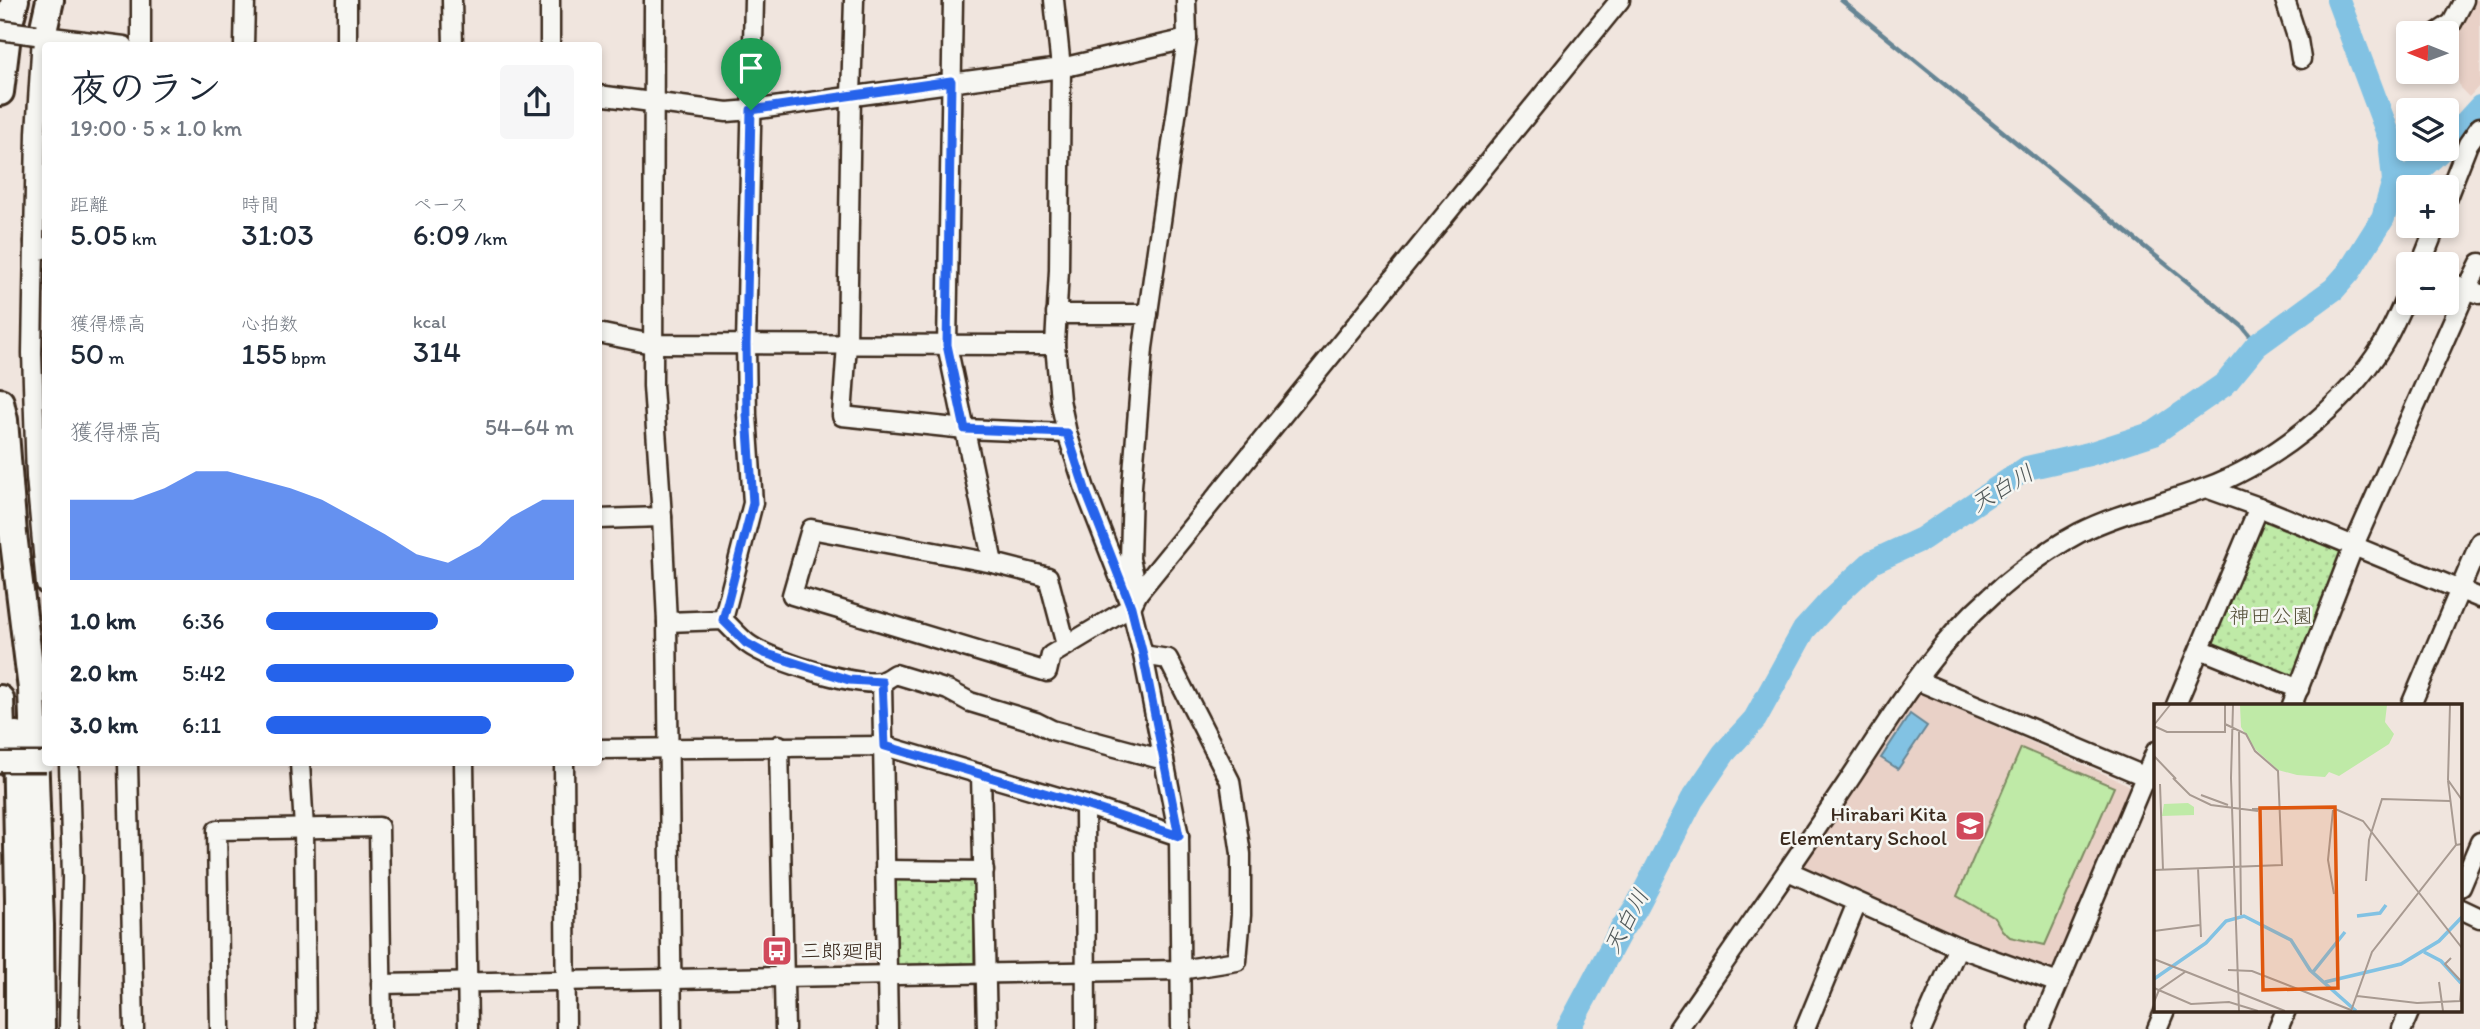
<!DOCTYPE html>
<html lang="ja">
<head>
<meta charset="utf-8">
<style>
  body { margin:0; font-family:Itim,"Klee One",sans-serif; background:#f6f6f7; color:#1f2937; height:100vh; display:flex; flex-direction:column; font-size:26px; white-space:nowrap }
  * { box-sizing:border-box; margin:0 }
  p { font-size:23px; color:#747a83 }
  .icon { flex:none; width:38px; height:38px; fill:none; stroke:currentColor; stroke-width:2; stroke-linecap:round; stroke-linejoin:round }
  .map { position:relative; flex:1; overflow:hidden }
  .details { position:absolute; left:42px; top:42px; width:560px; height:724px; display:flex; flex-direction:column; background:#fff; border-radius:7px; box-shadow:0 4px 10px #0003 }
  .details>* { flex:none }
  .needle { width:46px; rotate:271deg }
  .controls { position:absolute; left:2396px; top:21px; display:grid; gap:14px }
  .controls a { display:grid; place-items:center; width:63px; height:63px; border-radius:7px; background:#fff; box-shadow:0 4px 10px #0003; font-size:35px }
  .pin { position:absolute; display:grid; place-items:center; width:60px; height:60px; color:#fff; margin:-72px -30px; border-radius:50% 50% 50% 0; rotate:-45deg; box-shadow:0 0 7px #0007 }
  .pin .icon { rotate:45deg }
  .round { display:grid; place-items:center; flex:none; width:74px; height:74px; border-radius:7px; background:#f6f6f7 }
  .overview { display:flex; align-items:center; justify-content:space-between; height:119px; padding:0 28px }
  h1 { font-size:38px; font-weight:600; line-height:52px }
  .stats { display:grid; grid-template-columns:repeat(3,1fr); gap:10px; height:119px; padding:7px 28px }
  .stats div { display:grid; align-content:center }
  .stats b { font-size:30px; font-weight:600 }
  .stats small { font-size:19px; font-weight:400 }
  .stats p { font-size:19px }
  .chart { height:196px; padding:14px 28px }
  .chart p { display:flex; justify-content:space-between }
  .chart svg { width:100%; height:126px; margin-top:7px; fill:#2563eb; opacity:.7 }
  ul { padding:0 28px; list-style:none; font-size:23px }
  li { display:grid; grid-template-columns:112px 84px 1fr; align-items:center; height:52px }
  li i { height:18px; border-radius:9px; background:#2563eb }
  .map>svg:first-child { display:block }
  .built { fill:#e9d1c7 }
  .grass { fill:#bfeaa7; stroke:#7d8a62; stroke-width:2 }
  .park { fill:url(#park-dots); stroke:#7d8a62; stroke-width:2 }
  .water { fill:#82c2e3; stroke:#668594; stroke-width:2 }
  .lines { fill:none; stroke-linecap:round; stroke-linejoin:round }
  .stream { stroke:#668594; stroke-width:4.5 }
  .river { stroke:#82c2e3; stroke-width:24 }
  .minor-casing { stroke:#3b2a1e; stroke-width:23 }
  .highway-casing { stroke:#3b2a1e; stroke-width:32 }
  .minor { stroke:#f6f6f2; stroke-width:18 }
  .highway { stroke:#f6f6f2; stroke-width:26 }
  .minor-bridge-casing { stroke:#3b2a1e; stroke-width:23; stroke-linecap:butt }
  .minor-bridge { stroke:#f6f6f2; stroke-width:18 }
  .route-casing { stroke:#fff; stroke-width:14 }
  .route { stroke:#2563eb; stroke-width:9 }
  .labels { text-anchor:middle; stroke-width:5; stroke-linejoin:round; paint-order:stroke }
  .park-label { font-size:21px; fill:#555039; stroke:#f6f6f2 }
  .poi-label { font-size:21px; fill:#3b2a1e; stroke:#f6f6f2; text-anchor:end }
  .water-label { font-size:23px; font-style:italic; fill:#505859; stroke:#f6f6f2 }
  .inset-river { fill:none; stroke:#82c2e3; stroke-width:3.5 }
  .inset-road { fill:none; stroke:#a89a91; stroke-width:2 }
  .view { fill:#df570d; fill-opacity:0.15; stroke:#df570d; stroke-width:3.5 }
  .inset-edge { fill:none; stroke:#3b2a1e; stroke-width:3.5 }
</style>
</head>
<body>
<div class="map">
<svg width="2480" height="1029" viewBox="0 0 2480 1029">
  <defs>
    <pattern id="park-dots" width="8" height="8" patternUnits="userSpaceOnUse" patternTransform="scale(1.75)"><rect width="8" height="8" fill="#bfeaa7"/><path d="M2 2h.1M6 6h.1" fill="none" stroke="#a5c98f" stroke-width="1.8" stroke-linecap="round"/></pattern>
  </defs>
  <rect width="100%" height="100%" fill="#f0e5de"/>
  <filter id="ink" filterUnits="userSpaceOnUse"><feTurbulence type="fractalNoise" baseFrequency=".0143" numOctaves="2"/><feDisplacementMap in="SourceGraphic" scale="14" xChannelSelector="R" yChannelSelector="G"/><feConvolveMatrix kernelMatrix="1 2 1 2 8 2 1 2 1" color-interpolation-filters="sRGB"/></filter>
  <g filter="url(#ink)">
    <!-- built -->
    <g class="built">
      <path d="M2467,0H2480V85L2469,97L2460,88L2447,40Z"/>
      <path d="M1917,692L2127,784L2131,790L2055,970L2050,971L1803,871L1800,862Z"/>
    </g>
    <!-- grass -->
    <path class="grass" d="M2021,748L2114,787L2045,945L2010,937L2002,930L1995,918L1957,896Z"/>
    <!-- park -->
    <g class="park">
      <path d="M2264,521L2346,554L2293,680L2209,645Z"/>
      <path d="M974,874V963L893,965L890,875Z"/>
    </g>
    <!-- water -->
    <path class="water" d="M1910,714L1927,726L1898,769L1881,758Z"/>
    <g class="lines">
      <!-- stream -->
      <path class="stream" d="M1841,0L2243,327L2257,345"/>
      <!-- river -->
      <g class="river">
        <path d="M2446,144L2480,107"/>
        <path d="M2394,181L2417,172L2442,149"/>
        <path d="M1568,1029L1621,930L1636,908L1692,800L1724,753L1755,719L1804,630L1833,598L1872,562L1922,539L2027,468L2089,454L2154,433L2225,384L2257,345L2334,289L2349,272L2383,218L2394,181L2390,139L2338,0"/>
      </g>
      <!-- minor casing -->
      <g class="minor-casing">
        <g id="minor">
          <path d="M347,0V46"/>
          <path d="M452,0L453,46"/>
          <path d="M654,0L653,386L662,517L667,622L672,1029"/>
          <path d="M854,0L851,96L847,344L842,416L965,429L1067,433"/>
          <path d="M953,0L947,345L993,563"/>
          <path d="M1054,0L1061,68L1059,270L1055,345L1060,400L1067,433L1086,492L1131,607L1143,655L1179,836L1181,1029"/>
          <path d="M2285,0L2298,40L2301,59"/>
          <path d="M2437,33L2452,23L2464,0"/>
          <path d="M36,35L124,46"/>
          <path d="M42,36L36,133L34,242L43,249"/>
          <path d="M141,46V0"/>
          <path d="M244,46L245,0"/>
          <path d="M550,46V0"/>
          <path d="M598,95L727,112L751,110L1061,68L1187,39"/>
          <path d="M2446,200L2468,144L2480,127"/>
          <path d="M34,242L32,353L36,477L46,585"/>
          <path d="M2421,264L2436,226"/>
          <path d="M2446,281L2480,294"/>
          <path d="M1056,314H1148"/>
          <path d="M598,333L652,344L1055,345"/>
          <path d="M2206,488L2259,507L2480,598"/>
          <path d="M598,519L662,517"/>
          <path d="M1138,593L1130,559L1132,486L1143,348L1187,39L1186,0"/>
          <path d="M723,620L753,503L747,415L746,344L754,0"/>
          <path d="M667,622L723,620C731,627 738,636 747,643C769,660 852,686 880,682C885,681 890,677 895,674L948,690L970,702L1036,722L1052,730L1164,760"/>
          <path d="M1066,645L1048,577L993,563L811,529L792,595L1047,672L1051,655L1131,607L1138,593L1620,0"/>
          <path d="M2200,649L2299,689"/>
          <path d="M1916,680L2156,781"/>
          <path d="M882,682L888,1029"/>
          <path d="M2176,705L2259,507"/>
          <path d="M2292,705L2354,545L2467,289L2480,263"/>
          <path d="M2411,705L2480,542"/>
          <path d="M779,745L785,1029"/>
          <path d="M598,749L885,746L1085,805L1179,836"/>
          <path d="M69,763L72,878L69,1029"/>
          <path d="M128,763L134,1029"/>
          <path d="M300,763L304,828L306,1029"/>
          <path d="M464,763L468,1029"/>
          <path d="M564,763L566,1029"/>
          <path d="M981,774L987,1029"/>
          <path d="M1085,805L1086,1029"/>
          <path d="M885,870L984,871"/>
          <path d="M1788,871L1958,947L2058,983"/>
          <path d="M2461,887L2480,842"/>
          <path d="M2461,909L2480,918"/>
          <path d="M381,984L1180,970L1237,961L1241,915V854L1230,781L1168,659L1143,655"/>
          <path d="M220,1029L217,830L379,827L382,1029"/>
          <path d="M1678,1029C1732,951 1786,874 1839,795C1886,726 1928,651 1991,596C2018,572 2047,550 2079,533C2118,513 2163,504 2205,488C2271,464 2345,406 2382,346C2392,330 2400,310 2408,293"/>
          <path d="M1805,1029L1857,903"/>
          <path d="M1922,1029L1958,947"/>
          <path d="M2039,1029L2156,751"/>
          <path d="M2157,1029L2165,1010"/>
          <path d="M2278,1029L2286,1010"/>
          <path d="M2402,1029L2410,1010"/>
        </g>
      </g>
      <!-- highway casing -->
      <g class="highway-casing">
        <g id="highway">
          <path d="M42,36L50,0"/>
          <path d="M0,92L8,27L15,0"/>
          <path d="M0,402L4,420L13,534L32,689L40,925L41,1029"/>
          <path d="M0,699L2,760"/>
          <path d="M16,735L19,900V1029"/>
        </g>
      </g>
      <!-- minor -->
      <use href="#minor" class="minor"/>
      <!-- highway -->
      <use href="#highway" class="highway"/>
      <!-- minor-bridge casing -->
      <g class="minor-bridge-casing">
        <g id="minor-bridge">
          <path d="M0,30L36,35"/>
          <path d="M0,762H46"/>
        </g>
      </g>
      <!-- minor-bridge -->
      <use href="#minor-bridge" class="minor-bridge"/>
    </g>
  </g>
  <g class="lines" filter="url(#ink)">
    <!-- route casing -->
    <g class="route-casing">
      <path id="route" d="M951,81L947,345L965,429L1067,433L1086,492L1131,607L1143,655L1179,836L1085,805L885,746L882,682L849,680L764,653L746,643L723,620L753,503L747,415L746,344L751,110Z"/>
    </g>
    <!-- route -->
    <use href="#route" class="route"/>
  </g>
  <!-- icons -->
  <defs>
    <g id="school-square" transform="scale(1.575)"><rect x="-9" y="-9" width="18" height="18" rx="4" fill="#d1495b" stroke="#f6f6f2"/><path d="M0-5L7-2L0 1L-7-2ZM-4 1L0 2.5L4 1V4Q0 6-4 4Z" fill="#fff"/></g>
    <g id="bus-square" transform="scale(1.575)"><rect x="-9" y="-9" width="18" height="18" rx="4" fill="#d1495b" stroke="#f6f6f2"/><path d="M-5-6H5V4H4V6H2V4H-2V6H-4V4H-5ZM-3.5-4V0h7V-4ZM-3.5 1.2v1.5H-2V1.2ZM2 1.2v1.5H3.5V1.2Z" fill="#fff"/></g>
  </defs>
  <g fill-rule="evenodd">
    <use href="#school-square" x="1970" y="826"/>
    <use href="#bus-square" x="777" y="951"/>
  </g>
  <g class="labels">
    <!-- park labels -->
    <g class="park-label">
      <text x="2271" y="623">神田公園</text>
    </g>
    <!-- poi labels -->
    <g class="poi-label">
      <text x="1947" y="821">Hirabari Kita<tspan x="1947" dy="24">Elementary School</tspan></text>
      <text x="800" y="958" text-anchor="start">三郎廻間</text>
    </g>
    <!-- water labels -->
    <g class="water-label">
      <text transform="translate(2002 488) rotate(-31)" y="8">天白川</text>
      <text transform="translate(1626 921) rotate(-62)" y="8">天白川</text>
    </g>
  </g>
  <!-- overview -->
  <g transform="translate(2154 704)">
    <rect width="308" height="308" fill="#f0e5de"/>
    <path d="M34,99L40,103V111L8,112L10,100Z" fill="#bfeaa7"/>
    <path d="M86,1H233L231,18L240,30L235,40L185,72L175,68L171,73L143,71L124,66L102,46L87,23Z" fill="#bfeaa7"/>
    <path class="inset-river" d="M203,212L226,209L232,201M270,248L287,257L307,279M159,268L191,228M0,275L52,239L72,217L90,212L137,236L156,266L202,307M171,278L247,260L285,237L308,213"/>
    <path class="inset-road" d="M79,1L77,74L85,307M296,1L294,76L308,96M0,21L16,1M0,22L13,28H71V1M85,28L87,211M0,52L22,75M19,74L36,91L57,101L104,107M294,77L302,141M6,80L9,166M47,91L74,101M98,105L179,104L209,117L308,244M179,106L174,156L180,190M44,164L47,233M0,166L128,161L124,67L101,47L92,30L71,20M212,177L215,136L228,95L296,97M0,227L46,221M297,254L291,260L306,276M0,255L131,307M74,266L98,267L197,306M285,278L289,307M0,284L37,300L75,298L104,307M203,292L263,299L306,297L308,275M0,298L5,286L31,268M197,307L218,248L302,141L308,140"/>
    <path class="view" d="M181,103L184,284L109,286L106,104Z"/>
    <rect width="308" height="308" class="inset-edge"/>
  </g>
</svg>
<div class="controls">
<a><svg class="needle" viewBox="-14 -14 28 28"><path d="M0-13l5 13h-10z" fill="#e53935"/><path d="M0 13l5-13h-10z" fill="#747a83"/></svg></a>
<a><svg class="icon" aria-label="layers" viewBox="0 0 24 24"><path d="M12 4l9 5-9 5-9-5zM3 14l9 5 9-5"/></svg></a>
<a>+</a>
<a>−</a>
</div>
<div class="pin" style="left:751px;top:110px;background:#1e9e55"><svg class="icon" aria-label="arrive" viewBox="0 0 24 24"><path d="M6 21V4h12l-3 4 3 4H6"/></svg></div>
<section class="details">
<div class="overview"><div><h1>夜のラン</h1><p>19:00 · 5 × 1.0 km</p></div><a class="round"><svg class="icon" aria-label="share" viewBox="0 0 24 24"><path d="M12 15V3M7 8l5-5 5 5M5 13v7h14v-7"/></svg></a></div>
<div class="stats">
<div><p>距離</p><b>5.05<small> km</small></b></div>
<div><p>時間</p><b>31:03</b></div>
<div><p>ペース</p><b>6:09<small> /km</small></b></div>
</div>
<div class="stats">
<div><p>獲得標高</p><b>50<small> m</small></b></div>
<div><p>心拍数</p><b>155<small> bpm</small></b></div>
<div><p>kcal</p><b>314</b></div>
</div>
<div class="chart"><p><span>獲得標高</span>54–64 m</p>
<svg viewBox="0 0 160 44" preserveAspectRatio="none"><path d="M0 44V16L10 16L20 16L30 12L40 6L50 6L60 9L70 12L80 16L90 22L100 28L110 35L120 38L130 32L140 22L150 16L160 16V44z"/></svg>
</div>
<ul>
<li><b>1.0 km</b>6:36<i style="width:56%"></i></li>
<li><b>2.0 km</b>5:42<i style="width:100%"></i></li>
<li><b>3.0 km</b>6:11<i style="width:73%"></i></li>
</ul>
</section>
</div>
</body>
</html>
